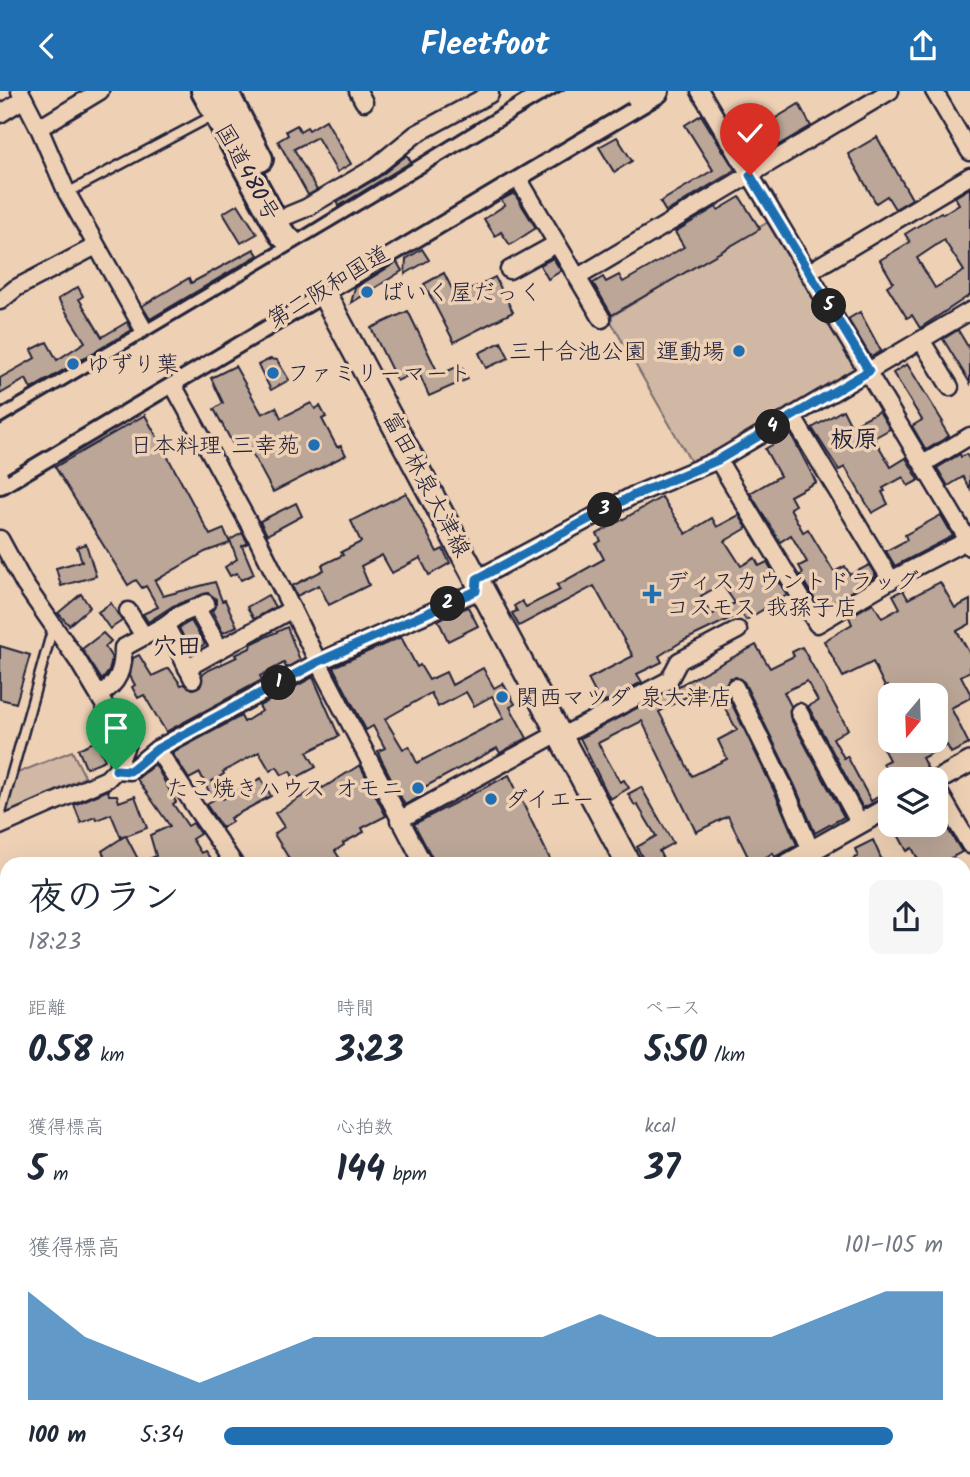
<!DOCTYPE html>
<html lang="ja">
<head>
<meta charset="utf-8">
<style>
  body { margin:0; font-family:Kalam,"Klee One",sans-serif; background:#f6f6f7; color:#1f2937; height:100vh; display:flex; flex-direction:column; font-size:26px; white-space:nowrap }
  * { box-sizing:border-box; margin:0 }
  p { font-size:23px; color:#747a83 }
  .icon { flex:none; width:38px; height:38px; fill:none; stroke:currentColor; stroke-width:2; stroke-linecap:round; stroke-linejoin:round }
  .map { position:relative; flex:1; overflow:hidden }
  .details { position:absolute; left:0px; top:766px; width:971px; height:620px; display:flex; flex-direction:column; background:#fff; border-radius:21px 21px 0 0; box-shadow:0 7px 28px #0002 }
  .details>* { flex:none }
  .needle { width:46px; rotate:199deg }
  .buttons { position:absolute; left:878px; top:592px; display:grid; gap:14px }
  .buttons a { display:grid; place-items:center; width:70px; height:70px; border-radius:14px; background:#fff; box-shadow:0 7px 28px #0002; font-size:35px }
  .pin { position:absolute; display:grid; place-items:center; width:60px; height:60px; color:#fff; margin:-72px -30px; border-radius:50% 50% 50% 0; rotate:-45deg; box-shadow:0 0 7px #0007 }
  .pin .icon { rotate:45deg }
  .km { position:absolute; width:35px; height:35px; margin:-18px; border-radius:50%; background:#222; color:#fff; font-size:19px; line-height:35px; text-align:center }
  .round { display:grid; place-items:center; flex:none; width:74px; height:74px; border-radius:14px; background:#f6f6f7 }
  .headline { display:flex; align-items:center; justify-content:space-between; height:119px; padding:0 28px }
  h1 { font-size:38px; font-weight:700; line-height:52px }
  .stats { display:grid; grid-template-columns:repeat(3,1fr); gap:10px; height:119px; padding:7px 28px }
  .stats div { display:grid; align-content:center }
  .stats b { font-size:35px; font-weight:700 }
  .stats small { font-size:19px; font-weight:400 }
  .stats p { font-size:19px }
  .chart { height:196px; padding:14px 28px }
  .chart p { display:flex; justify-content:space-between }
  .chart svg { width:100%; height:126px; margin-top:7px; fill:#1f6fb2; opacity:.7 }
  ul { padding:0 28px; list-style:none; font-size:23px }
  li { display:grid; grid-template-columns:112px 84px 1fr; align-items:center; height:52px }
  li i { height:18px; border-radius:9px; background:#1f6fb2 }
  header { display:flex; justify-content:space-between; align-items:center; height:91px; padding:0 28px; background:#1f6fb2; color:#fff; font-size:32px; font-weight:700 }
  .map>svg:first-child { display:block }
  .green { fill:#d1b8a4; stroke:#7a6d70; stroke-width:2 }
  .building { fill:#bba697; stroke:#22223b; stroke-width:2; fill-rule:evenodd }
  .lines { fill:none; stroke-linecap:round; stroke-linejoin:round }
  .service-casing { stroke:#22223b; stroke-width:13 }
  .minor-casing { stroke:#22223b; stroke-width:21 }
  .tertiary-casing { stroke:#22223b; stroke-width:24 }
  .primary-casing { stroke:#22223b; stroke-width:28 }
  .trunk-casing { stroke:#22223b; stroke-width:30 }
  .service { stroke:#eed1b5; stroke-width:8 }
  .minor { stroke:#eed1b5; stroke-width:16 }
  .tertiary { stroke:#eed1b5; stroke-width:19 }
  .primary { stroke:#eed1b5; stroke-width:23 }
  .trunk { stroke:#eed1b5; stroke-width:24 }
  .trunk-bridge-casing { stroke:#22223b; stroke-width:30; stroke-linecap:butt }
  .trunk-bridge { stroke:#eed1b5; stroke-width:24 }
  .route-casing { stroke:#fff; stroke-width:14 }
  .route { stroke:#1f6fb2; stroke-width:9 }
  .poi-dot { fill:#1f6fb2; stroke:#eed1b5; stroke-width:2.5 }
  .labels { text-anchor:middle; stroke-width:7; stroke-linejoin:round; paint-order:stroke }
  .street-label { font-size:23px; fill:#22223b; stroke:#eed1b5 }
  .poi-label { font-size:23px; fill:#22223b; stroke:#eed1b5; text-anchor:start }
  .neighbourhood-label { font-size:24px; font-weight:bold; fill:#22223b; stroke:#eed1b5 }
</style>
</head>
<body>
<header><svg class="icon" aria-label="back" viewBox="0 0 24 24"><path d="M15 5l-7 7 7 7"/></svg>Fleetfoot<svg class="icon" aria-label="share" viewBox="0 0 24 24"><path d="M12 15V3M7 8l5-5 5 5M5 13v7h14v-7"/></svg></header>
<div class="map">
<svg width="970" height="1386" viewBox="0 0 970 1386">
  <rect width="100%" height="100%" fill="#eed1b5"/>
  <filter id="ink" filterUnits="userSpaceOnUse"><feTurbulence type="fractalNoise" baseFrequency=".0143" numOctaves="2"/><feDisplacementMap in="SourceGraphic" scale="14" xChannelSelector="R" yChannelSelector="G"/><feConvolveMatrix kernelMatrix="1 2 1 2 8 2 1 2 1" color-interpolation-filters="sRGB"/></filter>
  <g filter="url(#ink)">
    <!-- green -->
    <g class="green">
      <path d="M770,130L857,276L855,280L735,350L691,371L609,227Z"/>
      <path d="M72,660L85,686L5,724L15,683Z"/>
    </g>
    <!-- building -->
    <g class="building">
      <path d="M799,13L811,35L768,60L756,39Z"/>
      <path d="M701,24L735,79L666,121L660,111L713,79L685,34Z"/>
      <path d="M326,29L351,73L337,81L317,46L294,58L317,99L308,104L278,50L288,44L286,40L297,34L300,40L307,36L309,39Z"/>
      <path d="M617,46L632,70L614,81L599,56Z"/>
      <path d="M877,46L912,108L895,118L887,105L876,112L848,63Z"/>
      <path d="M407,64L411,71L339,115L337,111L379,86Z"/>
      <path d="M970,97V204L920,237L912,224L907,227L887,195L893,191L880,169L910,151L905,143L941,121L943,123L959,113L955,106ZM944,149L964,180L935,197L917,167Z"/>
      <path d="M514,102L536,137L510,154L501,141L495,145L484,128L505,114L501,109Z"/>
      <path d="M740,106L760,138L612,224L593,192L603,186L606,191L619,184L623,191L684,156L675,141L716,116L718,119Z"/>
      <path d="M238,113L257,143L241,152L223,122Z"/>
      <path d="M254,158L258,164L150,228L142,215L189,187L191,192Z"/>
      <path d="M422,158L429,169L405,183L406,168Z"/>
      <path d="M553,167L561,180L548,188L540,174Z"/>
      <path d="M397,171L402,180L351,212L355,197Z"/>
      <path d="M444,182L456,206L495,186L513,221L454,251L424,193Z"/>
      <path d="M78,196L83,205L79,208L102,246L127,231L132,239L31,298L26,288L0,303V287L35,267L31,259L47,251L57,269L85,251L58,208Z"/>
      <path d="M408,220L439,284L461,274L468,288L429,305L418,280L397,290L371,237Z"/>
      <path d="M860,221L881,260L871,266L848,228Z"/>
      <path d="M958,239L970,259V292L943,248Z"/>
      <path d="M501,251L509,267L486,277L479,262Z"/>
      <path d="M270,268L277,269L289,289L271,299L258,274Z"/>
      <path d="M907,273L943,331L941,332L949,345L926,359L912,335L922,329L893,282Z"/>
      <path d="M235,275L262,323L276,316L281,327L311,312L315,318L320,315L326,326L322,328L337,356L341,355L346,364L273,401L246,351L235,357L214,318L223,312L211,287Z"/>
      <path d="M843,319L851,335L879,320L890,338L874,347L891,376L906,367L919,389L908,395L903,386L883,397L885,400L882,401L888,413L872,422L845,376L839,379L812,337Z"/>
      <path d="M145,324L210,444L224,438L230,452L205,461L155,490L163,505L215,491L222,510L225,509L237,535L223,542L212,520L216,514V508L208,502L173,515L148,531L143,523L158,516L146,495L142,497L136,489L128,494L55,376Z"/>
      <path d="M791,343L816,391L790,405L795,414L790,417L803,441L808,438L834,481L845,475L850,484L869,474L876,485L821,519L800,484L803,482L799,475L807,471L791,444L780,451L750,402L780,385L765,358Z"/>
      <path d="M960,363L961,366L966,363L970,369V398L963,386L948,395L937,377Z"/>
      <path d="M406,402L437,461L443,458L450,472L429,484L420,467L392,482L382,464L361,475L369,494L329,514L319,494L297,505L292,495L324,479L322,474L343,464L341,461L361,451L351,430Z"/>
      <path d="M662,406L686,443L712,427L717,436L739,424L747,437L725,450L741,475L755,467L759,475L767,471L787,504L746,529L741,522L683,550L659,565L662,571L637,583L642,591L601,613L588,588L633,565L594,495L519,535L512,522L517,520L514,515L522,510L526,516L560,499L557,494L604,468L596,453L601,450L597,443ZM722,493L735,512L711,524L701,505Z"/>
      <path d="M296,412L302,425L267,444L260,430Z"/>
      <path d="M941,424L953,445L895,475L886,460L907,449L905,444Z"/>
      <path d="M242,442L248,452L242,455L254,483L241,489L237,482L230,485L225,476L237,468L230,449Z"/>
      <path d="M86,453L96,485L61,495L56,477L82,470L77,456Z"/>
      <path d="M940,491L955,517L970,509V533L957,540L970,563V580L961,585L970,602V607L951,617L969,653L951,662L947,654L922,667L929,680L923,688H892L883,672L889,669L878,648L891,641V649H936V604H892L888,595L885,596L873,571L843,586L824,550L852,533L849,526L873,512L882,527L900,517L893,504L903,499L908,508Z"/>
      <path d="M81,503L90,516L69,534L58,522Z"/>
      <path d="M268,504L275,516L254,528L247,516Z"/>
      <path d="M111,512L122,530L110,538L98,521Z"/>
      <path d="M468,516L478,535L448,550L438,529Z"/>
      <path d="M191,530L205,553L191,561L179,537Z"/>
      <path d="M287,536L300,569L286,577L284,572L260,585L262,589L166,641L144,604L138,607L132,596L135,594L130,585L133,567L139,564L152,585L169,577L181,594L184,593L193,598L201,594L202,584L209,579L237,566L235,564L250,557L251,553Z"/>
      <path d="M103,542L111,550L105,556L112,567L109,580L102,589L82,558Z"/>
      <path d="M401,546L417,576L420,574L429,589L446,581L452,594L483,577L494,597L503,592L515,613L510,616L527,647L500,662L497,657L419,699L422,705L405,714L381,668L378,660L385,657L373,635L366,639L333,576ZM466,601L474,615L492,605L504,627L417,672L409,655L403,658L385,628L431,602L438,616Z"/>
      <path d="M756,554L770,577L794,565L792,561L802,556L848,638L833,647L844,667L847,665L871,710L891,698V703L863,717L808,615L818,610L807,590L784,601L791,615L790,626L844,726L815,742L795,695L744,591L736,586L730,587L725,595L726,601L776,704L797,754L775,766L773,762L752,774L728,725L696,741L642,630L598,652L620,691L624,689L629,697L610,708L580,647ZM704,596L714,614L721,610L737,639L718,649L727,668L692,685L659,621Z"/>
      <path d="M0,555L30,564L16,612L0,608Z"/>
      <path d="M313,586L339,645L307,661L316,676L294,688L290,680L282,684L277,676L270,680L259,661L223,681L224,683L212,690L223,708L261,687L271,705L230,727L232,731L222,737L206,713L213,709L200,682L189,688L172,662L241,625L244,631L262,620L259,615Z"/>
      <path d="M96,650L105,669L86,677L78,658Z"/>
      <path d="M155,673L176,711L173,713L188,735L193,732L200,743L192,748L201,762L205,760L215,774H108L102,760L125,745L121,747L111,723L97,729L95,726L81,732L74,714L108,699L109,704H117L119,711L135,705L147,737L126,745L140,772L156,765L150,744L170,735L137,688Z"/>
      <path d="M360,674L386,725L362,737L364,741L343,752L344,754L335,760L344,774H293L274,743L284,736L275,722L321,694L323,697Z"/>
      <path d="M509,684L553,774H436L414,733Z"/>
      <path d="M641,696L673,752L659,760L666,774H646L637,756L656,745L637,713L635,715L628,703Z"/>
      <path d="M936,719L962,761L938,774H921L912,757L907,760L896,740L910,733H936Z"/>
      <path d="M873,749L884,774H843L858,765L855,758Z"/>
    </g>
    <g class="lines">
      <!-- service casing -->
      <g class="service-casing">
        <g id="service">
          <path d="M67,102L214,24"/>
          <path d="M0,725L53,536"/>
        </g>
      </g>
      <!-- minor casing -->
      <g class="minor-casing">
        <g id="minor">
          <path d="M20,0L39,37L67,102L153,255"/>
          <path d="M358,0L364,11"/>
          <path d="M700,0L968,449L970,456"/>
          <path d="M934,0L970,61"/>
          <path d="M0,23L24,8"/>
          <path d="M39,37L100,0"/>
          <path d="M515,82L602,228"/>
          <path d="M289,124L306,117L374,77L416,43L490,3"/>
          <path d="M509,179L556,153"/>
          <path d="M809,181L970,85"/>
          <path d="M578,186L890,0"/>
          <path d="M0,210L16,197L96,155"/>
          <path d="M921,249L950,296"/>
          <path d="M166,281L258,449L318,571L424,774"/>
          <path d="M792,325L891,489"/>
          <path d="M718,369L817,533L891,489L968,449"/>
          <path d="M923,373L970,345"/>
          <path d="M0,448L25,494L78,570L127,652L116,679L107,688L0,735"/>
          <path d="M128,520L144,545"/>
          <path d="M200,523L220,558"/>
          <path d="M165,534L177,525L206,512"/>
          <path d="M187,577L292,518"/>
          <path d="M735,596L786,700L811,760"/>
          <path d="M99,604C119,593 123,578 123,557L165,534C176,551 183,570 193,588"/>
          <path d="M799,621L860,733"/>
          <path d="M157,658L199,722L235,774"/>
          <path d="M116,679L130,680L157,658L318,571L476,501L477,488L632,405L718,369L970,220"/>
          <path d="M936,696L970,754"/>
          <path d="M399,729L549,647L560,646L669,589L679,570L738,539"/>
          <path d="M964,830L970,826"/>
          <path d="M0,948L7,950"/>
          <path d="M964,1075L970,1088"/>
          <path d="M0,1144L7,1150"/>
          <path d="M964,1163L970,1160"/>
          <path d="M0,1236L7,1230"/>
          <path d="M0,1294L7,1285"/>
          <path d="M153,1379L156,1386"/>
          <path d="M279,1379L282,1386"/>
          <path d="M504,1379L508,1386"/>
          <path d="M754,1379L758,1386"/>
          <path d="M456,1386L470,1379"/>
        </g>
      </g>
      <!-- tertiary casing -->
      <g class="tertiary-casing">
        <g id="tertiary">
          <path d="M936,690L970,671"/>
          <path d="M786,774L891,715"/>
        </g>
      </g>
      <!-- primary casing -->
      <g class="primary-casing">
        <g id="primary">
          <path d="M322,199L629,774"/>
          <path d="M953,1379L957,1386"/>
        </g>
      </g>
      <!-- trunk casing -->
      <g class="trunk-casing">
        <g id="trunk">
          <path d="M204,0L282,143L298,158L305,170"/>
          <path d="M225,0L260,68"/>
          <path d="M0,334L298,158L554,0"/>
          <path d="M0,390L656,0"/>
        </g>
      </g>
      <!-- service -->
      <use href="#service" class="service"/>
      <!-- minor -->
      <use href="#minor" class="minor"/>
      <!-- tertiary -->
      <use href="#tertiary" class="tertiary"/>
      <!-- primary -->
      <use href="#primary" class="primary"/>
      <!-- trunk -->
      <use href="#trunk" class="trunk"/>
      <!-- trunk-bridge casing -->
      <g class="trunk-bridge-casing">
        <g id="trunk-bridge">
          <path d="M0,349L587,0"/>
          <path d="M0,371L622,0"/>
        </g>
      </g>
      <!-- trunk-bridge -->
      <use href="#trunk-bridge" class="trunk-bridge"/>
    </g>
  </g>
  <g class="lines" filter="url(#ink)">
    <!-- route casing -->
    <g class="route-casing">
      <path id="route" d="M116,679L130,680L157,658L318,571L476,500L477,488L632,405L718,369L869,280L750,84"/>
    </g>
    <!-- route -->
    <use href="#route" class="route"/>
  </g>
  <!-- markers -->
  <g class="poi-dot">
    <circle cx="367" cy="201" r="7"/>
    <circle cx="739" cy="260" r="7"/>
    <circle cx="73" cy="273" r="7"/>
    <circle cx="273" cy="282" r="7"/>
    <circle cx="314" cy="354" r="7"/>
    <path d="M648.5 492.5h7v7h7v7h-7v7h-7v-7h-7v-7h7z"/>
    <circle cx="502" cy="606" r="7"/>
    <circle cx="418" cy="697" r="7"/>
    <circle cx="491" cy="708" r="7"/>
  </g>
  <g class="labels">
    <!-- street labels -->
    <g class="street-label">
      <text transform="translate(248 81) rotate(61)" y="8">国道480号</text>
      <text transform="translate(328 195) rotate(-31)" y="8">第二阪和国道</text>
      <text transform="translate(427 393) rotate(62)" y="8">富田林泉大津線</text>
    </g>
    <!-- poi labels -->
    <g class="poi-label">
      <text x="381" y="209">ばいく屋だっく</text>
      <text x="725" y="268" text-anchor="end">三十合池公園 運動場</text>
      <text x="87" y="281">ゆずり葉</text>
      <text x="287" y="290">ファミリーマート</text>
      <text x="300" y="362" text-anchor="end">日本料理 三幸苑</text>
      <text x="666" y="498">ディスカウントドラッグ<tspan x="666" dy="26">コスモス 我孫子店</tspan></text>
      <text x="516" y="614">関西マツダ 泉大津店</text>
      <text x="404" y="705" text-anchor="end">たこ焼きハウス オモニ</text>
      <text x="505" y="716">ダイエー</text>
    </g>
    <!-- neighbourhood labels -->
    <g class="neighbourhood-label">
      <text x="854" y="356">板原</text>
      <text x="177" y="563">穴田</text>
    </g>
  </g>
</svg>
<div class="buttons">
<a><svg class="needle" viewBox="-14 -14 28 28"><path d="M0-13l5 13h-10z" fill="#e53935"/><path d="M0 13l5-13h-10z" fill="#747a83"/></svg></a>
<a><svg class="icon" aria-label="layers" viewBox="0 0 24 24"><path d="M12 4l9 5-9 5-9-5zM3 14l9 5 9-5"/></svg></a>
</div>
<div class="pin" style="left:116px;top:679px;background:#1e9e55"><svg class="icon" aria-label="arrive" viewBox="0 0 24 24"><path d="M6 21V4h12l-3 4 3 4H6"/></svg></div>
<div class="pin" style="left:750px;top:84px;background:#d93025"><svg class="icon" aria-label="check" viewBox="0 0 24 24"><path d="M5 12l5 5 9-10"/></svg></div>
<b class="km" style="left:279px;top:592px">1</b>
<b class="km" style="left:448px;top:513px">2</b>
<b class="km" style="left:605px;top:419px">3</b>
<b class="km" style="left:773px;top:336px">4</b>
<b class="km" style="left:829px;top:215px">5</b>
<section class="details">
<div class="headline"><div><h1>夜のラン</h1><p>18:23</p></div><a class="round"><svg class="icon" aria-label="share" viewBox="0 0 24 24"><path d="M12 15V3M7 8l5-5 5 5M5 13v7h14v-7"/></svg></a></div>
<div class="stats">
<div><p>距離</p><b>0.58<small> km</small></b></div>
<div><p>時間</p><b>3:23</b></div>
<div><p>ペース</p><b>5:50<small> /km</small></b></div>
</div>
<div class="stats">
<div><p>獲得標高</p><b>5<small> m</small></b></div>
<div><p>心拍数</p><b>144<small> bpm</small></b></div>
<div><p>kcal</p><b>37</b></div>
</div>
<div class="chart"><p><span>獲得標高</span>101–105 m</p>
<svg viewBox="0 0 160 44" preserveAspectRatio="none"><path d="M0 44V6L10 22L20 30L30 38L40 30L50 22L60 22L70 22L80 22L90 22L100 14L110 22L120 22L130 22L140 14L150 6L160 6V44z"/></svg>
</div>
<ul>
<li><b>100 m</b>5:34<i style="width:93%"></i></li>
</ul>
</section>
</div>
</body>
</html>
